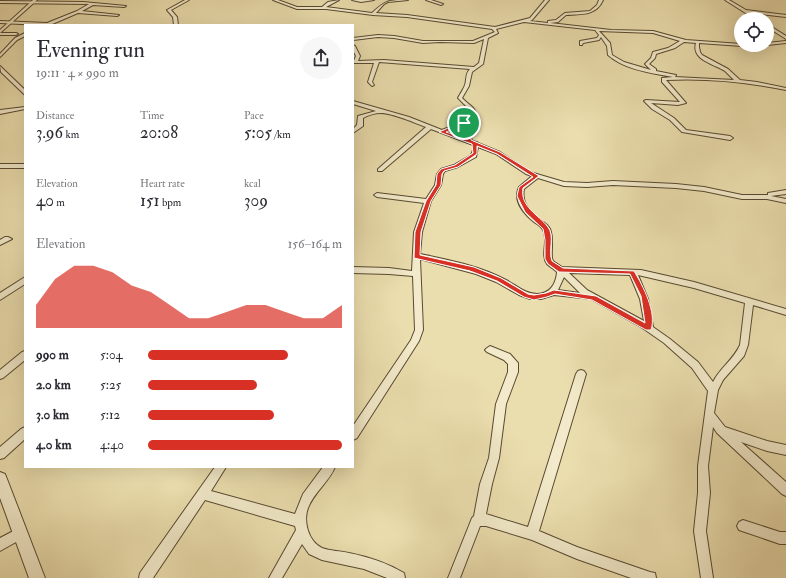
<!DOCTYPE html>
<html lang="en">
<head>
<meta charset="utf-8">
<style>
  body { margin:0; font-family:"IM FELL Double Pica",serif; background:#f7f7f7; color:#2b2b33; height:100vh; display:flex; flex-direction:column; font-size:15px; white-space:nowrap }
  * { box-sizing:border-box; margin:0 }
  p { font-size:13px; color:#7c7c81 }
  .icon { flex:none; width:22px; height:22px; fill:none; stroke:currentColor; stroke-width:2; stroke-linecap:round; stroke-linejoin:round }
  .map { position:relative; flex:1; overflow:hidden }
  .panel { position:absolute; left:24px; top:24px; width:330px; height:444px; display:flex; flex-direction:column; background:#fff; border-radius:0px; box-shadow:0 4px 16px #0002 }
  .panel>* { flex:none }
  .tools { position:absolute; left:734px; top:12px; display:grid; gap:8px }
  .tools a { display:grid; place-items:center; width:40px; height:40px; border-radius:50%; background:#fff; box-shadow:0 4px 16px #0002; font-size:20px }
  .pin { position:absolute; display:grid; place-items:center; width:34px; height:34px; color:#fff; margin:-17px; border:2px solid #fff; border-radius:50%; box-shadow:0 1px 4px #0007 }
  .round { display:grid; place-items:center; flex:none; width:42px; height:42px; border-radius:21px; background:#f7f7f7 }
  .head { display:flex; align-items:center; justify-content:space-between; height:68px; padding:0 12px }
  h1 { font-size:22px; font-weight:600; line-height:30px }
  .stats { display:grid; grid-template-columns:repeat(3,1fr); gap:6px; height:68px; padding:4px 12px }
  .stats div { display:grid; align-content:center }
  .stats b { font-size:17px; font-weight:600 }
  .stats small { font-size:11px; font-weight:400 }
  .stats p { font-size:11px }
  .chart { height:112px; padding:8px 12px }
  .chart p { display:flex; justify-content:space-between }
  .chart svg { width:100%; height:72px; margin-top:4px; fill:#d93025; opacity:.7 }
  ul { padding:0 12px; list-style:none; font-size:13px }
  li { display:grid; grid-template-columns:64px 48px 1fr; align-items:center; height:30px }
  li i { height:10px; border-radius:5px; background:#d93025 }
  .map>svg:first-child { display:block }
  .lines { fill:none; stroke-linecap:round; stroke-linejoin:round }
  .minor-casing { stroke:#584a31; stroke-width:2 }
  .tertiary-casing { stroke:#584a31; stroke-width:2 }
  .minor { fill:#f2eaca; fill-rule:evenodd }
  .tertiary { fill:#f2eaca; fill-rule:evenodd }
  .route { fill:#d93025; stroke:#fff; fill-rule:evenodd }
</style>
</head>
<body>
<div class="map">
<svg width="786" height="578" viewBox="0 0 786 578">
  <rect width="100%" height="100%" fill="#ebdeae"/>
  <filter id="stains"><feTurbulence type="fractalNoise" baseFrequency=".005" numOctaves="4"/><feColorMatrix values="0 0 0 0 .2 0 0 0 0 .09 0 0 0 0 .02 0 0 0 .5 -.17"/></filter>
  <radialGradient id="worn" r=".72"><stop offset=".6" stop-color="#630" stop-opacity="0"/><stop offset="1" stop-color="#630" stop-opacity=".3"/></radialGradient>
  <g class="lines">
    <!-- minor casing -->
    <g class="minor-casing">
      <g id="minor">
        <path d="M185,0H189L171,10L177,17L178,25H174L173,17L167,10Z"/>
        <path d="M273,0H278L297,7H322L328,2L339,0L326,7L372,13C386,0 388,0 408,0L388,2L384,4L376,13L407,15L495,27L530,18L545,0H549L532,20L530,21L548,23V21L556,20L565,13L590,11L597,5L599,0H603C596,16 581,14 566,15L558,22L550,23L611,30L653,31L686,40L741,44L742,46L699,43V47L700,52L702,55L728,69L740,80L757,82L786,88V90C747,82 706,78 666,80L686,103L678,105L651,103L674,118L686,130L730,136L733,138L730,140L682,132L670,120L652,109L644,101L646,100L680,102L662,82V78L673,77C652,73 625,70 608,55L607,46L601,37L599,40L583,43L582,45H580V41L597,38L599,35L595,30L524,22L496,29L498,33L488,38L483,64L472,72L469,86L462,98C468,105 477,107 476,117L467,123L472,141L477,142L478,143L500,152L530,172L564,182L587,183L613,181L676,184L704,187L742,195H768V193L786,190V194L771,196L786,199V203L767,199H742L704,191L676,188L613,185L587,187L564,186L538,178L524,189C521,203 530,213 541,221C545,223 548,225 550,229C554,238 551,249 552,258L553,261L562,267L641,270L694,282L786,309V315L753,305L748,345L744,356L723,380L718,390L714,413L725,427L767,441L786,445V455L767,451L741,442L786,482V496L782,494L717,433L713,427L708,466L710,493L706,531L713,578H701L694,531L698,493V466L708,391L692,368L664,343L641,327L591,299L554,295L541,299H530L519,295L496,282L476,274L420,259L423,330L419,341L357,438L353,440V426L411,340L415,330L413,276L389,274L353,273V267L389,268L412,271L414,232L424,203L377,197L374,195L377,193L426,199L435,185L437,174L441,169L454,165L471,155L473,150V145L431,129L382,171H378V169L426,127C415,123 393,113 381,113C375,113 368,115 363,118V126L353,133V129L357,125L358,116L376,111L353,104V101L409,117L442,130L462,122L471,115L470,110L458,98C460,94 463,90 465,85C467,79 465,74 470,69L379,62L372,82L374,85L372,86L368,82L374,63H353L356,56L353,50V45L355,46L360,56L358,61L384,60L474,67L479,63L484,39L474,43L440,42L423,43L394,38L378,37L353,40V38L378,35L394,36L423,41H473L495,32L492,29L407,17L373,15L326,9H297ZM599,31L653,33L680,41L668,48L653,52L651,58L645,64L651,70L624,62L612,55L610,43ZM684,42L696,43C691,60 714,64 725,71C728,74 731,77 734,80L675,77L676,75L656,71V69L649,64L655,58L656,54L675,48ZM462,125L466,139L447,132ZM478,147L496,154L526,174L532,176L519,187C513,200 523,213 534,222C537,224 541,226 543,230C549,240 540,254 547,264C550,267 554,269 557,272C556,284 550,294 537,294C525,294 516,285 506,280C480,266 449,260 420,254L422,232L431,201L441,185L443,174L445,171L458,167L476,157ZM569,273L630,275L640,299L644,321L587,290ZM638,275L694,288L745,303L740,345C734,359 720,368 713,382L698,362L670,339L653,327L648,299ZM564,277L580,293L558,290Z"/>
        <path d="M352,0H374L361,2Z"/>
        <path d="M426,0H431L443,4L441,5Z"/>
        <path d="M725,0H729L746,10L786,15V17L750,13L759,19H755Z"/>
        <path d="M0,1L83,2L126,6L124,7L93,5L82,11L119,15L117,16L78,13L50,25H43L0,23V21L47,23L77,11L89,4L0,3Z"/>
        <path d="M767,24L786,36V39L767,27Z"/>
        <path d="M0,33H16L18,34L16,35H0Z"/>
        <path d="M25,33V36L17,40L0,57V54L15,38Z"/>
        <path d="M786,41V43L767,45H766L767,43Z"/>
        <path d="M0,66L24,89L25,95L1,72Z"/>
        <path d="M25,107V109L0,114V110Z"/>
        <rect x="0" y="164" width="25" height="4"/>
        <path d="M5,237H8L12,239L0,245V240Z"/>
        <path d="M25,277V284L0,300V293Z"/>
        <path d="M490,346L510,354L518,363V372L506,404L499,458L492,484L486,514L528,527L576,374L578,371L581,370L584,371L586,374L539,531L577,547L650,572L655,573L656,578H631L577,559L532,540L486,526H480L460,578H448L472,518L474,516L480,484L489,458L496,404L508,372V364L504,360L487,352L485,350L487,348Z"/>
        <path d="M25,351V360L3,378L0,379V370L22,352Z"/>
        <path d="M25,427V439L4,458L0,459V447L21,429Z"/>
        <path d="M215,467H226L211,491L295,514L303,494L323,467H335C329,482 314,492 308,508C303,521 308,541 322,548C330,551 341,551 349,553C369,557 387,563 404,573L405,578H387L364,569L322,560L309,554L302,544L282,578H269L296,530L295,526L205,500L153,578H139L140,573Z"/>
        <path d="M743,520L780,532H786V544H780L739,530L737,526L739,522Z"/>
        <path d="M21,527L25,529L27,533L25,537L0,551V538Z"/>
      </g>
    </g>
    <!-- tertiary casing -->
    <g class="tertiary-casing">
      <g id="tertiary">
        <path d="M33,0H37L0,33V30Z"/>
        <path d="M0,472L5,474L7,479L45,578H29L0,498Z"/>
      </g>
    </g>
    <!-- minor -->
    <use href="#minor" class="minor"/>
    <!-- tertiary -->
    <use href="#tertiary" class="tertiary"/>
  </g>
  <!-- route -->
  <path class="route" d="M462,122H465L470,130L471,140L500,152L539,176L523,188C520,207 538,214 548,227C555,236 548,251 552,261L563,268L634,271C643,286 657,312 651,330H646L592,300L555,294L547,297L534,300L524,297L497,281L470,271L414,258L415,232L426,201L436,185L437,174L441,169L455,165L473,153L472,144L439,132ZM463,125L467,139L446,132ZM477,146L497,154L533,177L519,187L517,196L525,212L543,229L545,240V259L548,264L559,272L630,274L641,296L645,323L596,296L554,290L546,293L534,295L528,294L501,278L474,267L420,255L421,232L431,201L441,185L442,174L444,171L458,167L477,154Z"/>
  <rect width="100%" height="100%" filter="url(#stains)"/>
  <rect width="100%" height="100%" fill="url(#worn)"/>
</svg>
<div class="tools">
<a><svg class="icon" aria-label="locate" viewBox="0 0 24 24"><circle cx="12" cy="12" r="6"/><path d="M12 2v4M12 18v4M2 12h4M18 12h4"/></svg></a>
</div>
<div class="pin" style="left:464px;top:123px;background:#1e9e55"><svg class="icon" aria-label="arrive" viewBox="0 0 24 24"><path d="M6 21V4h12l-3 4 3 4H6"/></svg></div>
<section class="panel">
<div class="head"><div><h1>Evening run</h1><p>19:11 · 4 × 990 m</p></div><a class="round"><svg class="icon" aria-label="share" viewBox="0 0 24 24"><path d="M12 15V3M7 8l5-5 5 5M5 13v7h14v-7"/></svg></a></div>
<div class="stats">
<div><p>Distance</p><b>3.96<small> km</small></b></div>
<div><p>Time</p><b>20:08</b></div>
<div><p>Pace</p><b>5:05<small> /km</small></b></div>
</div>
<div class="stats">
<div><p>Elevation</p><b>40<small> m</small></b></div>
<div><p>Heart rate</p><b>151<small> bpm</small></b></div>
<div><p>kcal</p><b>309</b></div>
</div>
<div class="chart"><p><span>Elevation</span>156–164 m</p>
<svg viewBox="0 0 160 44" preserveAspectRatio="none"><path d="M0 44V30L10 14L20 6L30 6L40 10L50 18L60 22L70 30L80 38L90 38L100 34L110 30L120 30L130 34L140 38L150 38L160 30V44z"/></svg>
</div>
<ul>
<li><b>990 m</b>5:04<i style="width:72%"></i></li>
<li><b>2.0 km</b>5:25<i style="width:56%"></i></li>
<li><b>3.0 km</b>5:12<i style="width:65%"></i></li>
<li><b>4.0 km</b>4:40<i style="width:100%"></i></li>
</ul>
</section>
</div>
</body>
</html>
